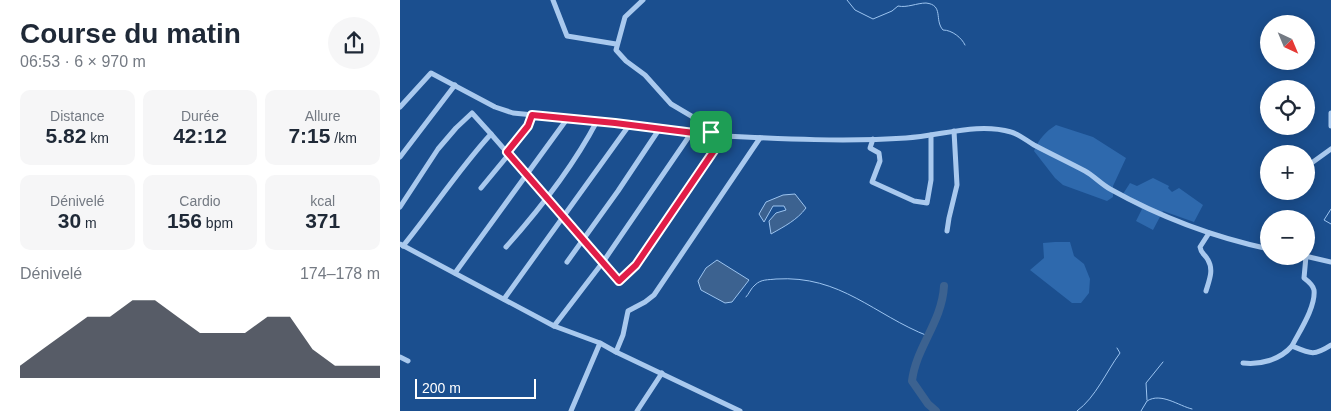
<!DOCTYPE html>
<html lang="fr">
<head>
<meta charset="utf-8">
<style>
  body { margin:0; font-family:Arial,sans-serif; background:#f6f6f7; color:#1f2937; height:100vh; display:flex; flex-direction:column; font-size:19px; white-space:nowrap }
  * { box-sizing:border-box; margin:0 }
  p { font-size:16px; color:#747a83 }
  .icon { flex:none; width:28px; height:28px; fill:none; stroke:currentColor; stroke-width:2; stroke-linecap:round; stroke-linejoin:round }
  .map { position:relative; flex:1; overflow:hidden }
  .details { display:flex; flex-direction:column; background:#fff; width:400px }
  .details>* { flex:none }
  .needle { width:32px; rotate:136deg }
  .fabs { position:absolute; left:860px; top:15px; display:grid; gap:10px }
  .fabs a { display:grid; place-items:center; width:55px; height:55px; border-radius:50%; background:#fff; box-shadow:0 2px 12px #0003; font-size:25px }
  .scale { position:absolute; left:15px; bottom:12px; width:121px; box-sizing:border-box; padding-left:5px; border:2px solid #fff; border-top:0; font-size:14px; line-height:18px; white-space:nowrap; color:#fff; -webkit-text-stroke:4px #1b4f8f; paint-order:stroke }
  .pin { position:absolute; display:grid; place-items:center; width:42px; height:42px; color:#fff; margin:-21px; border-radius:10px; box-shadow:0 2px 8px #0006 }
  .round { display:grid; place-items:center; flex:none; width:52px; height:52px; border-radius:26px; background:#f6f6f7 }
  .head { display:flex; align-items:center; justify-content:space-between; height:85px; padding:0 20px }
  h1 { font-size:28px; font-weight:600; line-height:38px }
  .stats { display:grid; grid-template-columns:repeat(3,1fr); gap:8px; height:85px; padding:5px 20px }
  .stats div { display:grid; align-content:center; border-radius:10px; background:#f6f6f7; text-align:center }
  .stats b { font-size:21px; font-weight:600 }
  .stats small { font-size:14px; font-weight:400 }
  .stats p { font-size:14px }
  .chart { height:140px; padding:10px 20px }
  .chart p { display:flex; justify-content:space-between }
  .chart svg { width:100%; height:90px; margin-top:5px; fill:#111827; opacity:.7 }
  main { display:flex; flex:1; min-height:0 }
  .map>svg:first-child { display:block }
  .green { fill:#2e69ad }
  .water { fill:#3c6290; stroke:#9cc4f0 }
  .lines { fill:none; stroke-linecap:round; stroke-linejoin:round }
  .stream { stroke:#9cc4f0; stroke-width:1 }
  .river { stroke:#3c6290; stroke-width:8 }
  .minor { stroke:#a9c9ee; stroke-width:5 }
  .route-casing { stroke:#fff; stroke-width:10 }
  .route { stroke:#e11d48; stroke-width:6 }
</style>
</head>
<body>
<main>
<section class="details">
<div class="head"><div><h1>Course du matin</h1><p>06:53 · 6 × 970 m</p></div><a class="round"><svg class="icon" aria-label="share" viewBox="0 0 24 24"><path d="M12 15V3M7 8l5-5 5 5M5 13v7h14v-7"/></svg></a></div>
<div class="stats">
<div><p>Distance</p><b>5.82<small> km</small></b></div>
<div><p>Durée</p><b>42:12</b></div>
<div><p>Allure</p><b>7:15<small> /km</small></b></div>
</div>
<div class="stats">
<div><p>Dénivelé</p><b>30<small> m</small></b></div>
<div><p>Cardio</p><b>156<small> bpm</small></b></div>
<div><p>kcal</p><b>371</b></div>
</div>
<div class="chart"><p><span>Dénivelé</span>174–178 m</p>
<svg viewBox="0 0 160 44" preserveAspectRatio="none"><path d="M0 44V38L10 30L20 22L30 14L40 14L50 6L60 6L70 14L80 22L90 22L100 22L110 14L120 14L130 30L140 38L150 38L160 38V44z"/></svg>
</div>
</section>
<div class="map">
<svg width="931" height="411" viewBox="0 0 931 411">
  <rect width="100%" height="100%" fill="#1b4f8f"/>
  <!-- green -->
  <g class="green">
    <path d="M656,125L693,137L726,158L713,186V197L707,201L663,185L655,178L634,151C639,139 645,132 656,125Z"/>
    <path d="M753,178L769,186L768,188L772,192L779,188L803,205L794,222L763,211L753,230L736,221L742,209L721,197L730,183L737,186Z"/>
    <path d="M655,242H670L674,256L684,264L690,279L689,293L681,303H672L630,270L644,258L643,243Z"/>
  </g>
  <!-- water -->
  <g class="water">
    <path d="M395,194L406,208C397,220 385,226 371,234L369,221L376,213L386,210L384,206H373L364,222L359,214L366,202L383,195Z"/>
    <path d="M317,260L349,280L332,302L325,303L301,290L298,281L306,268Z"/>
  </g>
  <g class="lines">
    <!-- stream -->
    <g class="stream">
      <path d="M447,0L455,10L473,19L492,11L498,6C507,8 517,3 526,3C544,5 534,20 543,30C552,30 562,38 565,45"/>
      <path d="M931,209L924,220L931,224"/>
      <path d="M346,297C349,294 351,288 355,285C361,279 368,280 376,279C441,275 474,315 528,336"/>
      <path d="M747,400L746,383L763,362"/>
      <path d="M677,411C696,397 706,372 720,353L717,348"/>
      <path d="M741,411L747,401C761,392 779,406 792,409"/>
    </g>
    <!-- river -->
    <path class="river" d="M536,411L528,404L512,381C516,347 542,322 544,286"/>
    <!-- minor -->
    <g class="minor">
      <path d="M153,0L167,36L216,44"/>
      <path d="M243,0L225,17L216,50L226,61L245,75L271,104L293,117L311,133L324,136C384,139 446,142 506,138C541,136 577,122 611,132C619,134 627,141 634,145C651,154 668,162 685,171C694,176 701,184 710,189C760,217 813,237 869,249"/>
      <path d="M0,107L31,73L95,107L113,113L215,123L302,134L311,133"/>
      <path d="M931,113V126"/>
      <path d="M91,134L219,281L236,265L324,136"/>
      <path d="M473,139L470,148L479,153L480,161L472,182L514,201L527,203L531,180V135"/>
      <path d="M107,153L127,126L133,115"/>
      <path d="M0,157L55,85"/>
      <path d="M906,167L931,149"/>
      <path d="M81,188L109,154"/>
      <path d="M0,207L38,149L56,128L72,113L91,134C59,169 33,209 3,246"/>
      <path d="M547,231L549,218L557,185L554,131"/>
      <path d="M0,244L154,326L200,343L216,352L340,411"/>
      <path d="M106,247C139,210 174,165 197,121"/>
      <path d="M905,256L931,262"/>
      <path d="M906,256L904,278C908,281 913,285 914,290C916,307 899,332 892,346C911,354 914,356 931,345"/>
      <path d="M167,262L218,191L260,128"/>
      <path d="M55,273L167,119"/>
      <path d="M806,291C809,281 814,270 808,260C805,254 801,254 800,247L809,233"/>
      <path d="M104,299L230,124"/>
      <path d="M154,326L203,262L292,132"/>
      <path d="M216,352L223,335L228,311L245,302L254,295L360,138"/>
      <path d="M0,357L8,361"/>
      <path d="M843,363C860,365 880,360 892,346"/>
      <path d="M171,411L200,343"/>
      <path d="M237,411L262,373"/>
    </g>
  </g>
  <g class="lines">
    <!-- route casing -->
    <g class="route-casing">
      <path id="route" d="M132,115L215,123L302,134L311,132L324,136L236,265L219,281L107,152L128,126Z"/>
    </g>
    <!-- route -->
    <use href="#route" class="route"/>
  </g>
</svg>
<div class="fabs">
<a><svg class="needle" viewBox="-14 -14 28 28"><path d="M0-13l5 13h-10z" fill="#e53935"/><path d="M0 13l5-13h-10z" fill="#747a83"/></svg></a>
<a><svg class="icon" aria-label="locate" viewBox="0 0 24 24"><circle cx="12" cy="12" r="6"/><path d="M12 2v4M12 18v4M2 12h4M18 12h4"/></svg></a>
<a>+</a>
<a>−</a>
</div>
<div class="scale">200 m</div>
<div class="pin" style="left:311px;top:132px;background:#1e9e55"><svg class="icon" aria-label="arrive" viewBox="0 0 24 24"><path d="M6 21V4h12l-3 4 3 4H6"/></svg></div>
</div>
</main>
</body>
</html>
